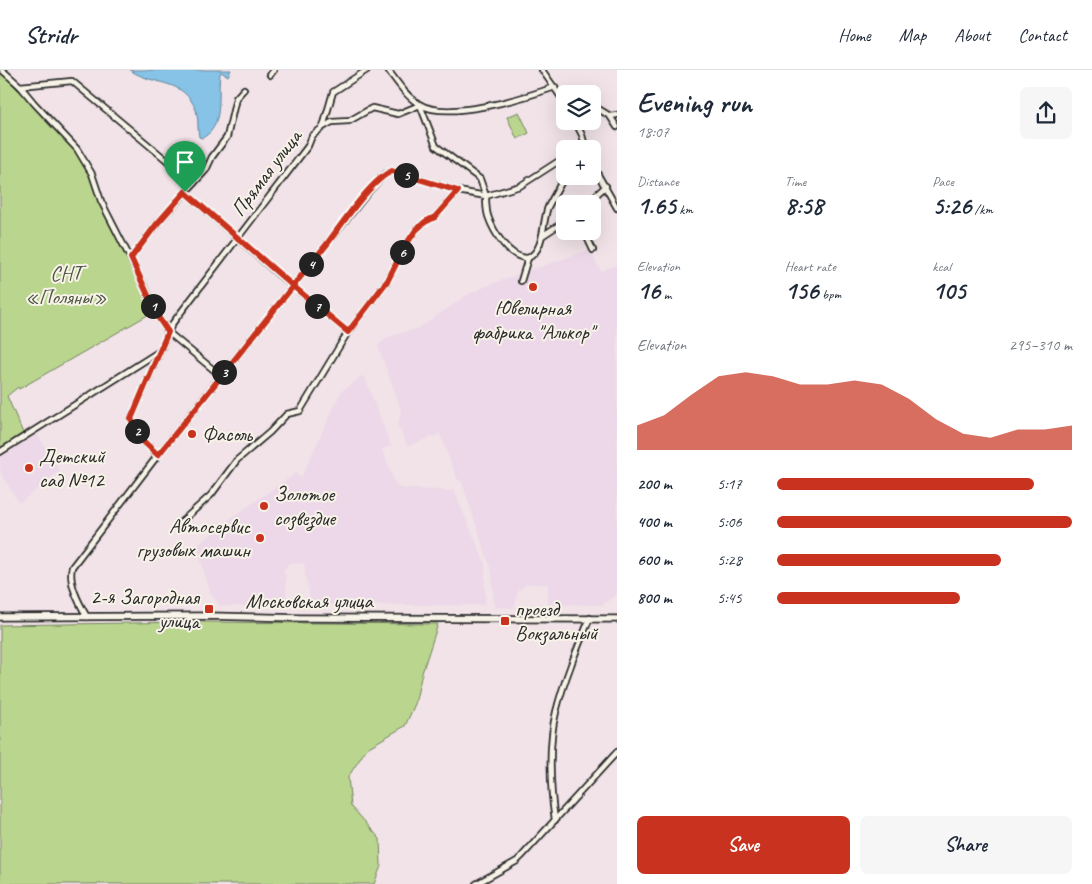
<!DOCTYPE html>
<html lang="en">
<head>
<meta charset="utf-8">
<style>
  body { margin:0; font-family:Caveat,sans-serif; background:#f6f6f7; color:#1f2937; height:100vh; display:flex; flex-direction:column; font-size:19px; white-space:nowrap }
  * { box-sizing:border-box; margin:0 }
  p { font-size:16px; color:#747a83 }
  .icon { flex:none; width:28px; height:28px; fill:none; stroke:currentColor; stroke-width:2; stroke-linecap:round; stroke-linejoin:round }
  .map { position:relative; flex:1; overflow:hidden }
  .sheet { display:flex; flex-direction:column; background:#fff; width:475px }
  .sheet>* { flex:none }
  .tools { position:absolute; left:556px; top:15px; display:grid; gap:10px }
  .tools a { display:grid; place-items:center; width:45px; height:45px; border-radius:8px; background:#fff; box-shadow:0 5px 20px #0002; font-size:25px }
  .pin { position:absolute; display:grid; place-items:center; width:42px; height:42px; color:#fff; margin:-51px -21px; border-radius:50% 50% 50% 0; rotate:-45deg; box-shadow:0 0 5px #0007 }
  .pin .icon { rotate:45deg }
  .km { position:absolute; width:25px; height:25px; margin:-12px; border-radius:50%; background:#222; color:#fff; font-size:14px; line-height:25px; text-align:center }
  .round { display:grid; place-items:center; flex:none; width:52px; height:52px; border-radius:8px; background:#f6f6f7 }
  .headline { display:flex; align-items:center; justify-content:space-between; height:85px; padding:0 20px }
  h1 { font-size:28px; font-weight:700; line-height:38px }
  .metrics { display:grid; grid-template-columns:repeat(3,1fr); gap:8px; height:85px; padding:5px 20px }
  .metrics div { display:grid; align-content:center }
  .metrics b { font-size:25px; font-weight:700 }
  .metrics small { font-size:14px; font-weight:400 }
  .metrics p { font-size:14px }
  .chart { height:140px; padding:10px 20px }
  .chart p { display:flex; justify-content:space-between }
  .chart svg { width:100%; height:90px; margin-top:5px; fill:#c8321e; opacity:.7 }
  .action { display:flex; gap:10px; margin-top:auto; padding:10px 20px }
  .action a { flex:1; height:58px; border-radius:8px; background:#c8321e; color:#fff; font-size:20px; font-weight:700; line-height:58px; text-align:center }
  .action a+a { background:#f6f6f7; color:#1f2937 }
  ul { padding:0 20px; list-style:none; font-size:16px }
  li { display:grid; grid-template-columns:80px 60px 1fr; align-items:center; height:38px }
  li i { height:12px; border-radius:6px; background:#c8321e }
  header { display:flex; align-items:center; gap:30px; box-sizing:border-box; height:70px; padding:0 25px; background:#fff; border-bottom:1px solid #e0e1e3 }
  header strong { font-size:24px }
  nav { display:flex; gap:28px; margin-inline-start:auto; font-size:18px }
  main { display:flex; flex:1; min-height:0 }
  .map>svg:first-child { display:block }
  .built { fill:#ecd8e8 }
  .green { fill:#bad68e; stroke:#72805c }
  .water { fill:#86c3e6; stroke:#62869b }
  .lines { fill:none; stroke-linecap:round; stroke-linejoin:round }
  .minor-casing { stroke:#2b2b2b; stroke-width:8 }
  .major-casing { stroke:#2b2b2b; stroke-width:9 }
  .minor { stroke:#f7f3e8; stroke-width:4.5 }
  .major { stroke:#f7f3e8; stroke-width:5.5 }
  .route-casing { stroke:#fff; stroke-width:10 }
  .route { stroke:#c8321e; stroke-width:6 }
  .poi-dot { fill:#c8321e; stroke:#f7f3e8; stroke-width:2 }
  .labels { text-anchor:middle; stroke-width:4; stroke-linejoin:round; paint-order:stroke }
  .street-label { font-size:21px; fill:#2b2b2b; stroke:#f7f3e8 }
  .park-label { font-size:21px; fill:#4f5644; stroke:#f7f3e8 }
  .poi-label { font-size:21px; fill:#2b2b2b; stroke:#f7f3e8; text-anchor:start }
</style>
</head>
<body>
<header>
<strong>Stridr</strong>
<nav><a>Home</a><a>Map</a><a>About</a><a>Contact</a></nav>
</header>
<main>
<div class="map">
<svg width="617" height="814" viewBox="0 0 617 814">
  <rect width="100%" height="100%" fill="#f1e3e8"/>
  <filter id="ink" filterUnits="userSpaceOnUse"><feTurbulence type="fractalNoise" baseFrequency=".02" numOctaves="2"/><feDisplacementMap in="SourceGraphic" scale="10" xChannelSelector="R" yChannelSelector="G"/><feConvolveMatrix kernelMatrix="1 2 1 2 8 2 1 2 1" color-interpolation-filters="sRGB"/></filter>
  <g filter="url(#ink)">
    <!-- built -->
    <g class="built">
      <path d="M589,180L601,201L617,195V524L602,535L548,534V514H526L518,521L514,538L494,537L492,502L462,412L457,409L440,364L408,376L398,356L401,339L378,276L388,267L419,258L467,225L491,214Z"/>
      <path d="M362,306L365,308L391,376L382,379L395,414L400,418L454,421L485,493V535H309V517L307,516L304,493H289L283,502L286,505V536H220L210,522L197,476L230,449L296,403L301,408L341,322Z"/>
      <path d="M37,364L60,401L19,433L0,402V387Z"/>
    </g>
    <!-- green -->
    <g class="green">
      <path d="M0,2L68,70C87,97 97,122 110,152C123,182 138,212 153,242L19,319L18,317L7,326L23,363L0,378Z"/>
      <path d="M519,42L529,63L517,69L507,47Z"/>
      <path d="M195,552L438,554L422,603L415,634L405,656L367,678L348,707L351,736L380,769L381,796L374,814H0V555Z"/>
    </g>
    <!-- water -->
    <path class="water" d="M130,0H231L228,6L221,2L220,4C217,25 225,57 202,68L199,67C197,58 199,49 196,40C183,7 154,17 130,0Z"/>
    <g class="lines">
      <!-- minor casing -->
      <g class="minor-casing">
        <g id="minor">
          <path d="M2,0L20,16L34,33L77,79L92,104L101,131L145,217L158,247L168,262L221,306"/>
          <path d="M388,0C397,12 406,26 419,34C447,52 526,27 555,17"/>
          <path d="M542,0L565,33"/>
          <path d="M270,5L274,0"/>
          <path d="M20,16L72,11L194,113"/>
          <path d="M420,35L436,76L480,109L486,126L520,116L565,87"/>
          <path d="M592,35L610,46L617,45"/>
          <path d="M610,46L617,57"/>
          <path d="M575,51L582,65L586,79"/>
          <path d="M323,57L333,22L367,0"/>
          <path d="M592,94L617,138"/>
          <path d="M185,122L279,205L348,262"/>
          <path d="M586,134L606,116"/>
          <path d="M584,161L593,180"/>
          <path d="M542,166L565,151"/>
          <path d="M131,188L156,155L206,100L212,87L227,67L236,28L244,19"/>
          <path d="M528,188C545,180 542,152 548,137C553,127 560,116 565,105"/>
          <path d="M521,211L528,188"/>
          <path d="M0,382L160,281"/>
          <path d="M158,385L142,370L131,349L172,254L308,76L312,66L323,57L332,52L349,51L372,38L398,44L420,35"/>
          <path d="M181,452L211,425L237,390L270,362L287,344L300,341L348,262L388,210L405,176L416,160L425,152L435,147L458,121"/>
          <path d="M87,547C79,533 68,513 72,497L158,385L370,120L385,104L393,101L458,121L486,126C486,132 486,139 488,146C493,161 509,189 528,188"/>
          <path d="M555,750C550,718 548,674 556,642C564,610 577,579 590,548"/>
          <path d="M476,814L517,791L522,786L617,682"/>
        </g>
      </g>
      <!-- major casing -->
      <g class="major-casing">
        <path id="major" d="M0,547L209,546L300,548L617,549"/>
      </g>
      <!-- minor -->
      <use href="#minor" class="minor"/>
      <!-- major -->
      <use href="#major" class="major"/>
    </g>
  </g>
  <g class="lines" filter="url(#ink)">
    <!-- route casing -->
    <g class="route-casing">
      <path id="route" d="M185,122L156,155L131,188L158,247L168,262L131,349L142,370L158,385C215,315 270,244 327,174C342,154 371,110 392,101L458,121L435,147L425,152L416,160L405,176L388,210L348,262L293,216L185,122"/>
    </g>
    <!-- route -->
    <use href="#route" class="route"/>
  </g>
  <!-- markers -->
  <g class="poi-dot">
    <circle cx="533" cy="217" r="5"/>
    <circle cx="192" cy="364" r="5"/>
    <circle cx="29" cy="398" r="5"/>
    <circle cx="264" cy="436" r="5"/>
    <circle cx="260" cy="468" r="5"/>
    <rect x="204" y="534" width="10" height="10" rx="2.5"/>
    <rect x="500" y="546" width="10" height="10" rx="2.5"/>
  </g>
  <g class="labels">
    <!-- street labels -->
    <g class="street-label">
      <text transform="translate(266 103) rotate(-53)" y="7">Прямая улица</text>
      <text x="309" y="538">Московская улица</text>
    </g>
    <!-- park labels -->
    <g class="park-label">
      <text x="66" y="210">СНТ<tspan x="66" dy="24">«Поляны»</tspan></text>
    </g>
    <!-- poi labels -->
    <g class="poi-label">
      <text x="533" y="245" text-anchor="middle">Ювелирная<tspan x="533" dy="24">фабрика "Алькор"</tspan></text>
      <text x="202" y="371">Фасоль</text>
      <text x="39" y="393">Детский<tspan x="39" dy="24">сад №12</tspan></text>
      <text x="274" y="431">Золотое<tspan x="274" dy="24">созвездие</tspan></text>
      <text x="250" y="463" text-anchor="end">Автосервис<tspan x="250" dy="24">грузовых машин</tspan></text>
      <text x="199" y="534" text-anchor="end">2-я Загородная<tspan x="199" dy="24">улица</tspan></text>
      <text x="515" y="546">проезд<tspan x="515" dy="24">Вокзальный</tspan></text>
    </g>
  </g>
</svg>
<div class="tools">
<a><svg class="icon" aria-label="layers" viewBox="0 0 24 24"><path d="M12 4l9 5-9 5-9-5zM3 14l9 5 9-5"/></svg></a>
<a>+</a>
<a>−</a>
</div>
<div class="pin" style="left:185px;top:122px;background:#1e9e55"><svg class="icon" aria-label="arrive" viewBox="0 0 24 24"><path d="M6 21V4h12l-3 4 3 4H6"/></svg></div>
<b class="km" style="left:153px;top:236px">1</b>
<b class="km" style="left:137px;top:361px">2</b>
<b class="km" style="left:224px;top:302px">3</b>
<b class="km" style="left:311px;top:194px">4</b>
<b class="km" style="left:406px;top:105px">5</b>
<b class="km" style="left:402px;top:182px">6</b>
<b class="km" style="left:317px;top:236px">7</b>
</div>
<section class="sheet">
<div class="headline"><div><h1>Evening run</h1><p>18:07</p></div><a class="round"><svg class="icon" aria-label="share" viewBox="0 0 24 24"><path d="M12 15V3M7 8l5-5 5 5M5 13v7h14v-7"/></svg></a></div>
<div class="metrics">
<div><p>Distance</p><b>1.65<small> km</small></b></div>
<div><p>Time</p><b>8:58</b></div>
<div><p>Pace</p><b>5:26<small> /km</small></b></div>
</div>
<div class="metrics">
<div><p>Elevation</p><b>16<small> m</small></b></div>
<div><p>Heart rate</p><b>156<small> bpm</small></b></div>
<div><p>kcal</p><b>105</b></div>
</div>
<div class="chart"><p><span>Elevation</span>295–310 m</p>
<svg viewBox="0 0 160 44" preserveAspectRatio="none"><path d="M0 44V32L10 27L20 17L30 8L40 6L50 8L60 12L70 12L80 10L90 12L100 19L110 29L120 36L130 38L140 34L150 34L160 32V44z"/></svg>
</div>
<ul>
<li><b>200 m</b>5:17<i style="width:87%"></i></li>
<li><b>400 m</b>5:06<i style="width:100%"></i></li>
<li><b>600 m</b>5:28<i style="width:76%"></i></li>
<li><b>800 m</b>5:45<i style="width:62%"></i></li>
</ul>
<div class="action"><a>Save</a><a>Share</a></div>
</section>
</main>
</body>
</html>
